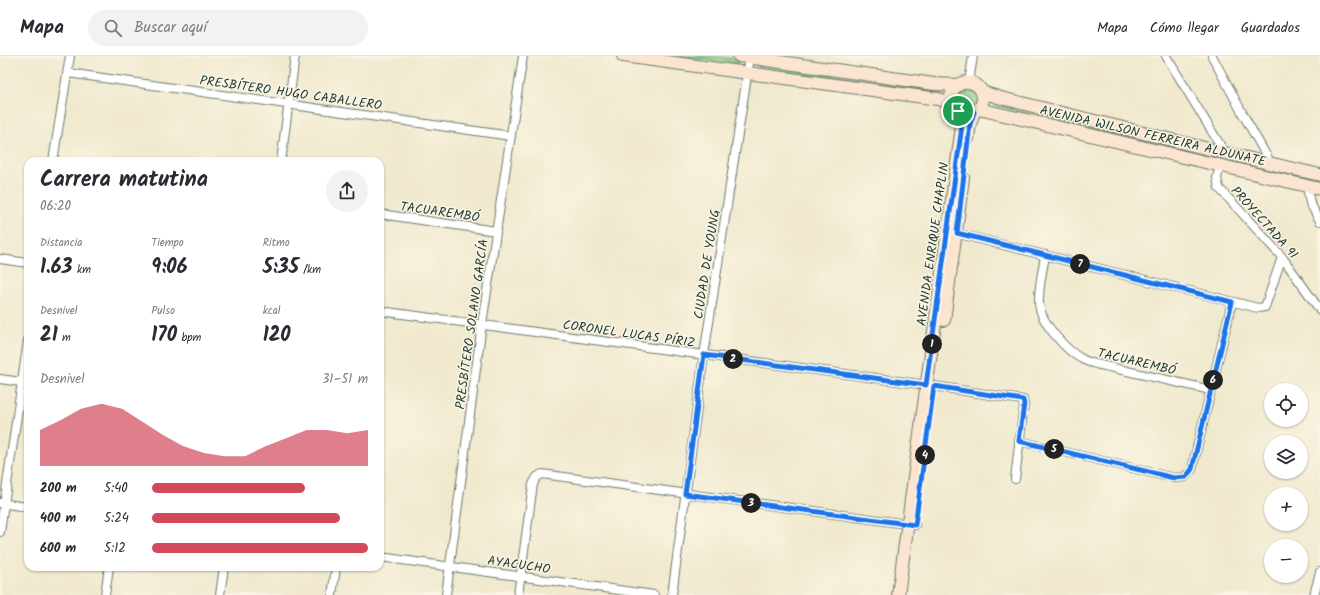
<!DOCTYPE html>
<html lang="es">
<head>
<meta charset="utf-8">
<style>
  body { margin:0; font-family:Kalam,sans-serif; background:#f2f2f3; color:#2b2b33; height:100vh; display:flex; flex-direction:column; font-size:15px; white-space:nowrap }
  * { box-sizing:border-box; margin:0 }
  p { font-size:13px; color:#7c7c81 }
  .icon { flex:none; width:22px; height:22px; fill:none; stroke:currentColor; stroke-width:2; stroke-linecap:round; stroke-linejoin:round }
  .map { position:relative; flex:1; overflow:hidden }
  .drawer { position:absolute; left:24px; top:101px; width:360px; height:414px; display:flex; flex-direction:column; background:#fff; border-radius:12px; box-shadow:0 1px 3px #0004 }
  .drawer>* { flex:none }
  .tools { position:absolute; left:1264px; top:327px; display:grid; gap:8px }
  .tools a { display:grid; place-items:center; width:44px; height:44px; border-radius:50%; background:#fff; box-shadow:0 1px 3px #0004; font-size:20px }
  .pin { position:absolute; display:grid; place-items:center; width:34px; height:34px; color:#fff; margin:-17px; border:2px solid #fff; border-radius:50%; box-shadow:0 1px 4px #0007 }
  .km { position:absolute; width:20px; height:20px; margin:-10px; border-radius:50%; background:#222; color:#fff; font-size:11px; line-height:20px; text-align:center }
  .round { display:grid; place-items:center; flex:none; width:42px; height:42px; border-radius:21px; background:#f2f2f3 }
  .overview { display:flex; align-items:center; justify-content:space-between; height:68px; padding:0 16px }
  h1 { font-size:22px; font-weight:600; line-height:30px }
  .metrics { display:grid; grid-template-columns:repeat(3,1fr); gap:6px; height:68px; padding:4px 16px }
  .metrics div { display:grid; align-content:center }
  .metrics b { font-size:20px; font-weight:600 }
  .metrics small { font-size:11px; font-weight:400 }
  .metrics p { font-size:11px }
  .chart { height:112px; padding:8px 16px }
  .chart p { display:flex; justify-content:space-between }
  .chart svg { width:100%; height:72px; margin-top:4px; fill:#d1495b; opacity:.7 }
  ul { padding:0 16px; list-style:none; font-size:13px }
  li { display:grid; grid-template-columns:64px 48px 1fr; align-items:center; height:30px }
  li i { height:10px; border-radius:5px; background:#d1495b }
  header { display:flex; align-items:center; gap:24px; box-sizing:border-box; height:56px; padding:0 20px; background:#fff; border-bottom:1px solid #e1e1e2 }
  header strong { font-size:19px }
  nav { display:flex; gap:22px; margin-inline-start:auto; font-size:14px }
  .search { width:280px; height:36px; background:#f2f2f3; display:flex; align-items:center; gap:10px; box-sizing:border-box; padding:0 14px; border-radius:22px; color:#7c7c81; font-size:15px }
  .map>svg:first-child { display:block }
  .green { fill:#88cb84; stroke:#54845c }
  .lines { fill:none; stroke-linecap:round; stroke-linejoin:round }
  .street-casing { stroke:#68796a; stroke-width:10 }
  .secondary-casing { stroke:#68796a; stroke-width:14 }
  .street { stroke:#fff; stroke-width:8 }
  .secondary { stroke:#fce5d0; stroke-width:12 }
  .route-casing { stroke:#fff; stroke-width:8 }
  .route { stroke:#1a73e8; stroke-width:5 }
  .labels { text-anchor:middle; stroke-width:3; stroke-linejoin:round; paint-order:stroke }
  .street-label { font-size:13px; fill:#1f3d34; stroke:#fcf5e5 }
</style>
</head>
<body>
<header>
<strong>Mapa</strong>
<div class="search"><svg class="icon" aria-label="search" viewBox="0 0 24 24"><circle cx="10" cy="10" r="6"/><path d="M15 15l6 6"/></svg>Buscar aquí</div>
<nav><a>Mapa</a><a>Cómo llegar</a><a>Guardados</a></nav>
</header>
<div class="map">
<svg width="1320" height="539" viewBox="0 0 1320 539">
  <rect width="100%" height="100%" fill="#fcf5e5"/>
  <filter id="ink" filterUnits="userSpaceOnUse"><feTurbulence type="fractalNoise" baseFrequency=".025" numOctaves="2"/><feDisplacementMap in="SourceGraphic" scale="8" xChannelSelector="R" yChannelSelector="G"/><feConvolveMatrix kernelMatrix="1 2 1 2 8 2 1 2 1" color-interpolation-filters="sRGB"/></filter>
  <filter id="wash" filterUnits="userSpaceOnUse"><feTurbulence type="fractalNoise" baseFrequency=".012" numOctaves="4" result="noise"/><feDisplacementMap in="SourceGraphic" scale="16" xChannelSelector="R" yChannelSelector="G"/><feGaussianBlur stdDeviation="0.9" result="paint"/><feColorMatrix in="noise" values="0 0 0 0 0 0 0 0 0 0 0 0 0 0 0 0 0 1.4 0 .05"/><feComposite in="paint" operator="in"/></filter>
  <g filter="url(#wash)">
    <rect width="100%" height="100%" fill="#f0e9ce"/>
    <!-- green -->
    <g class="green">
      <path d="M675,0H715L739,3L738,9Z"/>
      <path d="M759,7L944,34L943,39L758,13Z"/>
      <path d="M965,31C988,33 980,57 962,48C959,46 957,44 956,41C953,35 959,32 965,31Z"/>
      <path d="M994,44L1320,123V129L993,50Z"/>
    </g>
  </g>
  <g filter="url(#ink)">
    <g class="lines">
      <!-- street casing -->
      <g class="street-casing">
        <g id="street">
          <path d="M1166,0L1225,97"/>
          <path d="M1212,0L1245,62L1270,106"/>
          <path d="M68,17L511,80"/>
          <path d="M969,26L973,0"/>
          <path d="M53,105L70,0"/>
          <path d="M281,105L295,0"/>
          <path d="M1220,110L1217,122L1219,132L1282,201L1320,254"/>
          <path d="M1307,130L1310,147L1320,165"/>
          <path d="M380,158L496,175"/>
          <path d="M951,176L1258,252L1265,251L1282,201"/>
          <path d="M1045,199C1043,214 1038,232 1039,248C1041,267 1067,296 1084,304C1088,306 1092,307 1096,308L1211,334"/>
          <path d="M0,203L28,207"/>
          <path d="M380,255L934,330L1023,344L1024,348L1015,423"/>
          <path d="M0,323L28,327"/>
          <path d="M1019,385L1174,422L1185,421L1192,413L1232,246"/>
          <path d="M0,447L28,451"/>
          <path d="M0,476L28,284"/>
          <path d="M380,501L654,539"/>
          <path d="M105,539L109,511"/>
          <path d="M220,539L224,511"/>
          <path d="M332,539L336,511"/>
          <path d="M446,539L482,268L523,0"/>
          <path d="M518,539L533,428L537,421L542,418L915,469"/>
          <path d="M672,539L704,299L750,0"/>
          <path d="M1314,539L1320,516"/>
        </g>
      </g>
      <!-- secondary casing -->
      <g class="secondary-casing">
        <g id="secondary">
          <path d="M623,0L938,43L952,47"/>
          <path d="M739,0L934,28L959,29"/>
          <circle cx="967" cy="42" r="16"/>
          <path d="M982,36L1001,42L1225,97L1320,119"/>
          <path d="M979,53L1320,133"/>
          <path d="M968,82L970,68L974,56"/>
          <path d="M944,264L963,122"/>
          <path d="M898,539L961,77L962,66L958,55"/>
        </g>
      </g>
      <!-- street -->
      <use href="#street" class="street"/>
      <!-- secondary -->
      <use href="#secondary" class="secondary"/>
    </g>
  </g>
  <g class="lines" filter="url(#ink)">
    <!-- route casing -->
    <g class="route-casing">
      <path id="route" d="M958,55L966,58L974,56L970,68L957,177L1232,246L1192,413L1186,421L1174,422L1019,385L1024,348L1023,344L934,330L915,469L685,438L704,299L926,329L961,77L962,66Z"/>
    </g>
    <!-- route -->
    <use href="#route" class="route"/>
  </g>
  <g class="labels">
    <!-- street labels -->
    <g class="street-label">
      <text transform="translate(291 36) rotate(8)" y="5">PRESBÍTERO HUGO CABALLERO</text>
      <text transform="translate(1153 79) rotate(13)" y="5">AVENIDA WILSON FERREIRA ALDUNATE</text>
      <text transform="translate(440 155) rotate(8)" y="5">TACUAREMBÓ</text>
      <text transform="translate(1265 166) rotate(48)" y="5">PROYECTADA 91</text>
      <text transform="translate(932 188) rotate(-82)" y="5">AVENIDA ENRIQUE CHAPLIN</text>
      <text transform="translate(706 208) rotate(-81)" y="5">CIUDAD DE YOUNG</text>
      <text transform="translate(471 268) rotate(-82)" y="5">PRESBÍTERO SOLANO GARCÍA</text>
      <text transform="translate(629 277) rotate(8)" y="5">CORONEL LUCAS PÍRIZ</text>
      <text transform="translate(1137 305) rotate(13)" y="5">TACUAREMBÓ</text>
      <text transform="translate(519 508) rotate(8)" y="5">AYACUCHO</text>
    </g>
  </g>
</svg>
<div class="tools">
<a><svg class="icon" aria-label="locate" viewBox="0 0 24 24"><circle cx="12" cy="12" r="6"/><path d="M12 2v4M12 18v4M2 12h4M18 12h4"/></svg></a>
<a><svg class="icon" aria-label="layers" viewBox="0 0 24 24"><path d="M12 4l9 5-9 5-9-5zM3 14l9 5 9-5"/></svg></a>
<a>+</a>
<a>−</a>
</div>
<div class="pin" style="left:958px;top:55px;background:#1e9e55"><svg class="icon" aria-label="arrive" viewBox="0 0 24 24"><path d="M6 21V4h12l-3 4 3 4H6"/></svg></div>
<b class="km" style="left:932px;top:288px">1</b>
<b class="km" style="left:733px;top:303px">2</b>
<b class="km" style="left:751px;top:447px">3</b>
<b class="km" style="left:925px;top:399px">4</b>
<b class="km" style="left:1054px;top:393px">5</b>
<b class="km" style="left:1213px;top:324px">6</b>
<b class="km" style="left:1080px;top:208px">7</b>
<section class="drawer">
<div class="overview"><div><h1>Carrera matutina</h1><p>06:20</p></div><a class="round"><svg class="icon" aria-label="share" viewBox="0 0 24 24"><path d="M12 15V3M7 8l5-5 5 5M5 13v7h14v-7"/></svg></a></div>
<div class="metrics">
<div><p>Distancia</p><b>1.63<small> km</small></b></div>
<div><p>Tiempo</p><b>9:06</b></div>
<div><p>Ritmo</p><b>5:35<small> /km</small></b></div>
</div>
<div class="metrics">
<div><p>Desnivel</p><b>21<small> m</small></b></div>
<div><p>Pulso</p><b>170<small> bpm</small></b></div>
<div><p>kcal</p><b>120</b></div>
</div>
<div class="chart"><p><span>Desnivel</span>31–51 m</p>
<svg viewBox="0 0 160 44" preserveAspectRatio="none"><path d="M0 44V22L10 16L20 9L30 6L40 9L50 17L60 25L70 32L80 36L90 38L100 38L110 32L120 27L130 22L140 22L150 24L160 22V44z"/></svg>
</div>
<ul>
<li><b>200 m</b>5:40<i style="width:71%"></i></li>
<li><b>400 m</b>5:24<i style="width:87%"></i></li>
<li><b>600 m</b>5:12<i style="width:100%"></i></li>
</ul>
</section>
</div>
</body>
</html>
